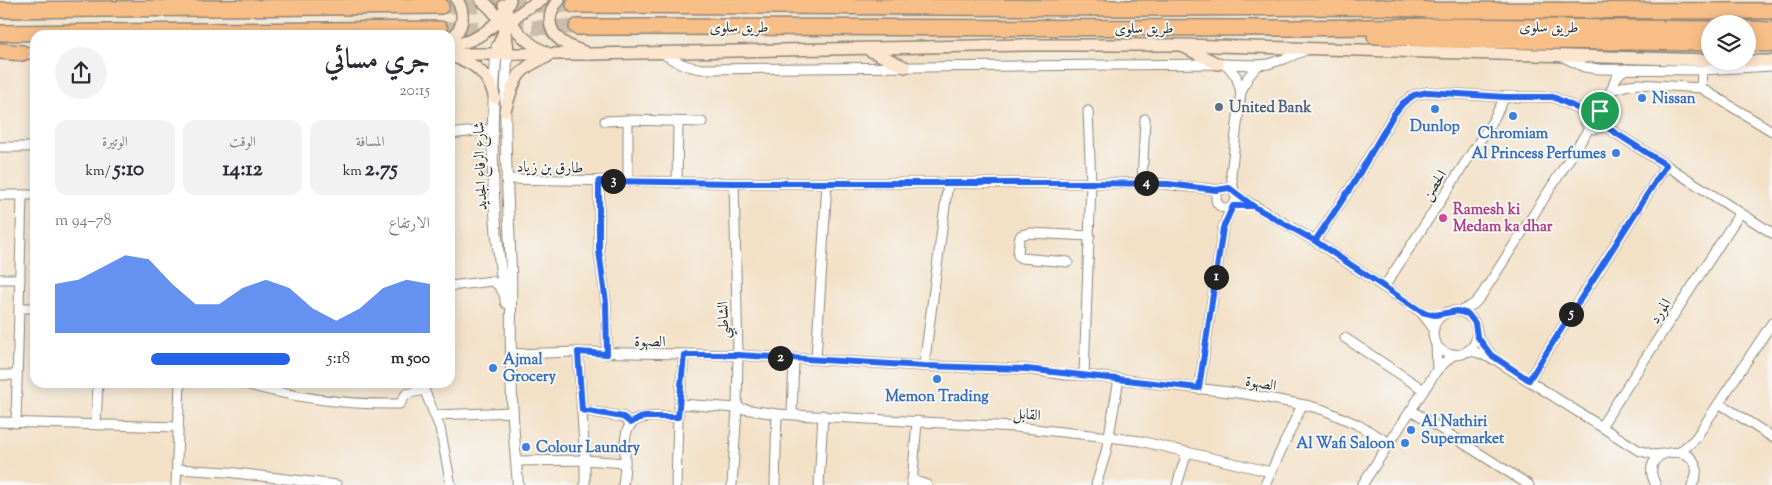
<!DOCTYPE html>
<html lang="ar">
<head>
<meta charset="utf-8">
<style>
  body { margin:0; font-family:"Sorts Mill Goudy",Amiri,serif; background:#f2f2f3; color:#2b2b33; direction:rtl; height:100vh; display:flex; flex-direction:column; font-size:19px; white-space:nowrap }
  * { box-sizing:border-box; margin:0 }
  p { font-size:16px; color:#7c7c81 }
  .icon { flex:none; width:28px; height:28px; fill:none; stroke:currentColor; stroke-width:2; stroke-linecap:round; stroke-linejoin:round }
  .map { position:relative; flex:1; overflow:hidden; direction:ltr }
  .side { position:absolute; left:30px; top:30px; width:425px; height:358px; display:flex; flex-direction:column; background:#fff; border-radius:15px; box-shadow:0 2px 12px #0003; direction:rtl }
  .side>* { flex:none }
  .tools { position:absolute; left:1701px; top:15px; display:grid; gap:10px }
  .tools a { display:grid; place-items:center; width:55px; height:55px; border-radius:50%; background:#fff; box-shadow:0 2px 12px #0003; font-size:25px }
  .pin { position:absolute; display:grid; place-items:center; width:42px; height:42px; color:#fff; margin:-21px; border:2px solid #fff; border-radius:50%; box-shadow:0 1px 5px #0007 }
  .km { position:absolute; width:25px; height:25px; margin:-12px; border-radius:50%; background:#222; color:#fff; font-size:14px; line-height:25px; text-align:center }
  .round { display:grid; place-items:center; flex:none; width:52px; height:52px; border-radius:26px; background:#f2f2f3 }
  .overview { display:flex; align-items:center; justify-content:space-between; height:85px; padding:0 25px }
  h1 { font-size:28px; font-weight:700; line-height:38px }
  .stats { display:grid; grid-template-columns:repeat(3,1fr); gap:8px; height:85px; padding:5px 25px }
  .stats div { display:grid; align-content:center; border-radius:12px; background:#f2f2f3; text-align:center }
  .stats b { font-size:21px; font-weight:700 }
  .stats small { font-size:14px; font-weight:400 }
  .stats p { font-size:14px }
  .chart { height:140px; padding:10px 25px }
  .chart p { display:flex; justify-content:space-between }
  .chart svg { width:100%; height:90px; margin-top:5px; fill:#2563eb; opacity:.7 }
  ul { padding:0 25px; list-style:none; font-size:16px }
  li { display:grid; grid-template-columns:80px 60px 1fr; align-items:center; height:38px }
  li i { height:12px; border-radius:6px; background:#2563eb }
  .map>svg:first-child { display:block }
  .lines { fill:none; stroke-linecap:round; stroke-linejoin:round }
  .motorway-tunnel { stroke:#cbbda8; stroke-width:15; stroke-dasharray:15 8; stroke-linecap:butt }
  .minor-casing { stroke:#8f8679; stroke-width:11 }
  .tertiary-casing { stroke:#8f8679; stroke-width:12 }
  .secondary-casing { stroke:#8f8679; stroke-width:14 }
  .motorway-casing { stroke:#8f8679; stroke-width:18 }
  .minor { stroke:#fff; stroke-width:9 }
  .tertiary { stroke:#fff; stroke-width:10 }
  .secondary { stroke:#fce5cf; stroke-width:11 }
  .motorway { stroke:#f7be87; stroke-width:15 }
  .route-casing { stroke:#fff; stroke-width:10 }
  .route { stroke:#2563eb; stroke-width:6 }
  .shop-dot { fill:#3f7fe0; stroke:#f6f6f2; stroke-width:2 }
  .service-dot { fill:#5c6f8a; stroke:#f6f6f2; stroke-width:2 }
  .hotel-dot { fill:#d1479c; stroke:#f6f6f2; stroke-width:2 }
  .labels { text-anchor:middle; stroke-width:4; stroke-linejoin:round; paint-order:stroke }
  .street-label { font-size:15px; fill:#2b2b2b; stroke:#f6f6f2 }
  .shop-label { font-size:15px; font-weight:bold; fill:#366cbe; stroke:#f6f6f2; text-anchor:start }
  .service-label { font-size:15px; font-weight:bold; fill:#4e5e75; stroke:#f6f6f2; text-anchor:start }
  .hotel-label { font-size:15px; font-weight:bold; fill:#b23c85; stroke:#f6f6f2; text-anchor:start }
</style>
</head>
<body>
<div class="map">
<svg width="1772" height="485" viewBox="0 0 1772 485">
  <rect width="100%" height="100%" fill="#f6f6f2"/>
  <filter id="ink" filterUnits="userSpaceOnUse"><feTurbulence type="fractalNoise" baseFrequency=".02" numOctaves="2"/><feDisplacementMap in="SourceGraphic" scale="10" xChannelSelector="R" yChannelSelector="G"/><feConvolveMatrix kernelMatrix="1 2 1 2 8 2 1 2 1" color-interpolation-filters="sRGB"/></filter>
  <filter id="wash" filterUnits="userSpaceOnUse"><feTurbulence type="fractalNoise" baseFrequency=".0096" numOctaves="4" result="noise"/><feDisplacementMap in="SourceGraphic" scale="20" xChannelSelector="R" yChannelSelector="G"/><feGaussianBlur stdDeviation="1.12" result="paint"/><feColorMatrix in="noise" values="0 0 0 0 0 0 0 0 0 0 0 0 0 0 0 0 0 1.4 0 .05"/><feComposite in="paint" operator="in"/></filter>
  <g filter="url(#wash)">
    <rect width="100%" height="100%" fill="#f3e1c7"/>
  </g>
  <g filter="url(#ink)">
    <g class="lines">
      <!-- motorway-tunnel -->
      <g class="motorway-tunnel">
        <path d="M441,6L574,5"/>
        <path d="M440,29L577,27"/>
      </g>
      <!-- minor casing -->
      <g class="minor-casing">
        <g id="minor">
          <path d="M661,52C675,62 686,67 703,69L1218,64L1258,65L1268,64L1284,59L1306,50"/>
          <path d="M1563,57L1584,67L1599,69L1702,70L1772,66"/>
          <path d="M1226,64L1236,76L1241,92"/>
          <path d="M1701,88L1702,70"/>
          <path d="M1611,90L1629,85L1639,84L1701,88L1772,131"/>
          <circle cx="1595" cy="119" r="10"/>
          <path d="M1600,111C1604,105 1608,99 1611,93C1614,82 1615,75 1626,69"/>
          <path d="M605,121L628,120"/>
          <path d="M1603,125L1772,233"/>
          <path d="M450,134L493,129"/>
          <path d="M0,147H35"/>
          <path d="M506,179L734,183H1153L1220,190"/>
          <path d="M599,181V251L606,303L607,354"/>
          <path d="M628,181V120L702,122"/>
          <path d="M677,183L678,122"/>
          <path d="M1142,183L1145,119"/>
          <circle cx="1226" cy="198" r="10"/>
          <path d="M1234,192L1231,174L1241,92L1248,77L1258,65"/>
          <path d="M0,195H35"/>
          <path d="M1236,195L1315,241L1421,312L1434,329"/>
          <path d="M1315,241L1355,181L1394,114L1403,103L1414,95L1428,92L1505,97H1553L1588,113"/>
          <path d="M1068,262L1021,258L1018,255L1019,240L1021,235L1029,233L1090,236"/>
          <path d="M0,279H20"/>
          <path d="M450,286L492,281L498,285L504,294"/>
          <path d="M1384,287L1492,122L1505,97"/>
          <path d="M19,308H35"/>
          <path d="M1461,311L1474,304L1481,296L1590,127"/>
          <circle cx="1455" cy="333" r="22"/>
          <path d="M1477,336L1491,355L1499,362L1638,450L1655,455L1662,454"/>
          <path d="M1345,338L1424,390"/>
          <path d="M1436,342L1437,370"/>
          <path d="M1467,351L1476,352L1492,359"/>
          <path d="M578,352L585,460V485"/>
          <path d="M511,354L578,352L738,355L924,366L1026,369L1065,375H1084L1246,394L1310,406L1324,410L1356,424L1390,443"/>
          <path d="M816,359L827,183"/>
          <path d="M924,366L948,183"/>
          <path d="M0,375H16"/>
          <path d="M1084,375L1091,183L1088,111"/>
          <path d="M1529,380L1666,165"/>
          <path d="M238,382C290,397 346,405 400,404L406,394L424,390"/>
          <path d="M421,382L440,428L451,485"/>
          <path d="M1199,389L1223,228L1231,208"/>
          <path d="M1719,403L1772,437"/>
          <path d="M680,404L737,408L777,414L1015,427L1109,437L1140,441L1271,472"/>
          <path d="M582,410L623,417L631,423"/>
          <path d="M1411,410L1529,485"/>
          <path d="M792,414L794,359"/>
          <path d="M436,415L513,412"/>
          <path d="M0,422L178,427"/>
          <path d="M16,423L22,195"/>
          <path d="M96,424L98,382"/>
          <path d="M1602,425L1740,213"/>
          <path d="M1680,452L1695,439L1772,323"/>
          <path d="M516,461L585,460L625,463"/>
          <path d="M177,469L227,472L337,485"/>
          <path d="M912,480L927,485"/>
          <path d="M176,485L180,382"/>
          <path d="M623,485C624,477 625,469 625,461C625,445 622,422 642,418C653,415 667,417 678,417"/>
          <path d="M676,485L678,417L684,355"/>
          <path d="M732,485L737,408L738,355L734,183"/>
          <path d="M775,485L777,414"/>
          <path d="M819,485L823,415"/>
          <path d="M912,485L917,421"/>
          <path d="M1096,485L1106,452L1119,379"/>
          <path d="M1177,485L1187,452"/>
          <path d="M1265,485L1302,405"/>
          <path d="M1362,485L1437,370L1454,354"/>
          <path d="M1656,485C1632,442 1716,441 1692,485"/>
        </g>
      </g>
      <!-- tertiary casing -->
      <g class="tertiary-casing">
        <g id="tertiary">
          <path d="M497,46C490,129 491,221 506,303"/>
          <path d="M508,47C502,121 508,195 511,270C512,297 510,325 511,353C511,397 514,441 518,485"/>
        </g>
      </g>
      <!-- secondary casing -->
      <g class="secondary-casing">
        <g id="secondary">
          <path d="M481,0C500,14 508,32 508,54"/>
          <path d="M559,0C553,6 550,13 550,21C551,39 569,47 584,52"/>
          <path d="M504,5C511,27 525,43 547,53"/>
          <path d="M450,40C463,29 466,14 457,0"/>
          <path d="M450,45C476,43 501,25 510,0"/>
          <path d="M1184,47L1218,64"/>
          <path d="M869,50L905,67"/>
          <path d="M14,53H35"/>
          <path d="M450,54H591L1023,45H1181L1710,60"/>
          <path d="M496,54C503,26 515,12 542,0"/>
          <path d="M456,58C478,64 489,77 495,98"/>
          <path d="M1748,61H1772"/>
          <path d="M505,111C514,81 515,69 547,57"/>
        </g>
      </g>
      <!-- motorway casing -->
      <g class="motorway-casing">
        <g id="motorway">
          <path d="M574,5L1123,8L1383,7L1429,10L1772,11"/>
          <path d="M0,10L441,6"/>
          <path d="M577,27L1289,28L1444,26L1710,29"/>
          <path d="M1748,29L1772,30"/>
          <path d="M0,33L440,29"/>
          <path d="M1375,36L1443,40L1710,43"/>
          <path d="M1748,43L1772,44"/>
          <path d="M0,51L22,53"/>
        </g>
      </g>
      <!-- minor -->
      <use href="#minor" class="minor"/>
      <!-- tertiary -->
      <use href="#tertiary" class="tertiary"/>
      <!-- secondary -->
      <use href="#secondary" class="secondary"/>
      <!-- motorway -->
      <use href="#motorway" class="motorway"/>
    </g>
  </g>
  <g class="lines" filter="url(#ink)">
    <!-- route casing -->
    <g class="route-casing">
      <path id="route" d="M1600,111L1592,110L1588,113L1553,97H1505L1428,92L1414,95L1403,103L1394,114L1355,181L1315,241L1253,206H1233L1223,228L1199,388L1026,369L924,366L738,355H684L678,417H645L640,418L631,423L623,417L582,410L578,352L607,354L606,303L599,251V181L734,183H1092L1168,184L1216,190L1229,188L1253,206L1315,241L1422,312L1435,315L1457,311L1468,314L1475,323L1477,336L1491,355L1529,380L1666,165L1603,125L1605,117L1600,111"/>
    </g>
    <!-- route -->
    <use href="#route" class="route"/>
  </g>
  <!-- markers -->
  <g class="shop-dot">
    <circle cx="1642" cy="98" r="5"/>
    <circle cx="1435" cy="109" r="5"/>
    <circle cx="1513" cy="116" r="5"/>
    <circle cx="1616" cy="153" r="5"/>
    <circle cx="493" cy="368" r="5"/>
    <circle cx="937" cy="379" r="5"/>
    <circle cx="1411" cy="430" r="5"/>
    <circle cx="1405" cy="443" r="5"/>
    <circle cx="526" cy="447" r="5"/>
  </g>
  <circle class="service-dot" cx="1219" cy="107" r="5"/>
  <circle class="hotel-dot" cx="1443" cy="218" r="5"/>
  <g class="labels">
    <!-- street labels -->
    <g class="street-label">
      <text x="739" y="32">طريق سلوى</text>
      <text transform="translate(1549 27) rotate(1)" y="5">طريق سلوى</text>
      <text x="1144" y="33">طريق سلوى</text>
      <text transform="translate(480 166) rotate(-92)" y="5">شارع الرفاع الجديد</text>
      <text transform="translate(550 167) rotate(1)" y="5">طارق بن زياد</text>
      <text transform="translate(1434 185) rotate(-57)" y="5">الحصن</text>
      <text transform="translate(1660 311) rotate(-57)" y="5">المورد</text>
      <text transform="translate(723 320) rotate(-92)" y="5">الشاطبي</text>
      <text transform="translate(650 341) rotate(1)" y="5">الصهوة</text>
      <text transform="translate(1261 383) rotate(10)" y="5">الصهوة</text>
      <text transform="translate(1027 414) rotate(5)" y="5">القابل</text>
    </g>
    <!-- shop labels -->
    <g class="shop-label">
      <text x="1652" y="103">Nissan</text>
      <text x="1435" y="131" text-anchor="middle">Dunlop</text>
      <text x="1513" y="138" text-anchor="middle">Chromiam</text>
      <text x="1606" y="158" text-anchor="end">Al Princess Perfumes</text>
      <text x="503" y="364">Ajmal<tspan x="503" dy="17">Grocery</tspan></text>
      <text x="937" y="401" text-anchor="middle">Memon Trading</text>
      <text x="1421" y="426">Al Nathiri<tspan x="1421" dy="17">Supermarket</tspan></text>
      <text x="1395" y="448" text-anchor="end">Al Wafi Saloon</text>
      <text x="536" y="452">Colour Laundry</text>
    </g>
    <!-- service labels -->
    <g class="service-label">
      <text x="1229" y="112">United Bank</text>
    </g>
    <!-- hotel labels -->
    <g class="hotel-label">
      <text x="1453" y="214">Ramesh ki<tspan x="1453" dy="17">Medam ka dhar</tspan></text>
    </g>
  </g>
</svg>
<div class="tools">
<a><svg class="icon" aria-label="layers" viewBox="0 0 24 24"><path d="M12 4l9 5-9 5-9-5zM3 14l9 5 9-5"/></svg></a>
</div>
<div class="pin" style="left:1600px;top:111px;background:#1e9e55"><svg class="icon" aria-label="arrive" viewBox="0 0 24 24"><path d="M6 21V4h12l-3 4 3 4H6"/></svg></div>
<b class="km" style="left:1216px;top:277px">1</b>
<b class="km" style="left:780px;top:358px">2</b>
<b class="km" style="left:613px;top:181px">3</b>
<b class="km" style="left:1146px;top:183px">4</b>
<b class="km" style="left:1571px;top:314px">5</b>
<section class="side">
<div class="overview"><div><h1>جري مسائي</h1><p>20:15</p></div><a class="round"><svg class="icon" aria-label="share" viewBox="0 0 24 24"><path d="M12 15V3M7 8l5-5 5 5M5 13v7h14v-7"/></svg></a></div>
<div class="stats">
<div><p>المسافة</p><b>2.75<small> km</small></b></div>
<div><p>الوقت</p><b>14:12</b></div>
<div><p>الوتيرة</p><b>5:10<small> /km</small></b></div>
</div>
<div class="chart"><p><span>الارتفاع</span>78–94 m</p>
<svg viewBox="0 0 160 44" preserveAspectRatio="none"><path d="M0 44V20L10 18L20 12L30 6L40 8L50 20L60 30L70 30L80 22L90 18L100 22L110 32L120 38L130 32L140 22L150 18L160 20V44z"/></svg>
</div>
<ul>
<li><b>500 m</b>5:18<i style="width:59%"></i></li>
</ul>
</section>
</div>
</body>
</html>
